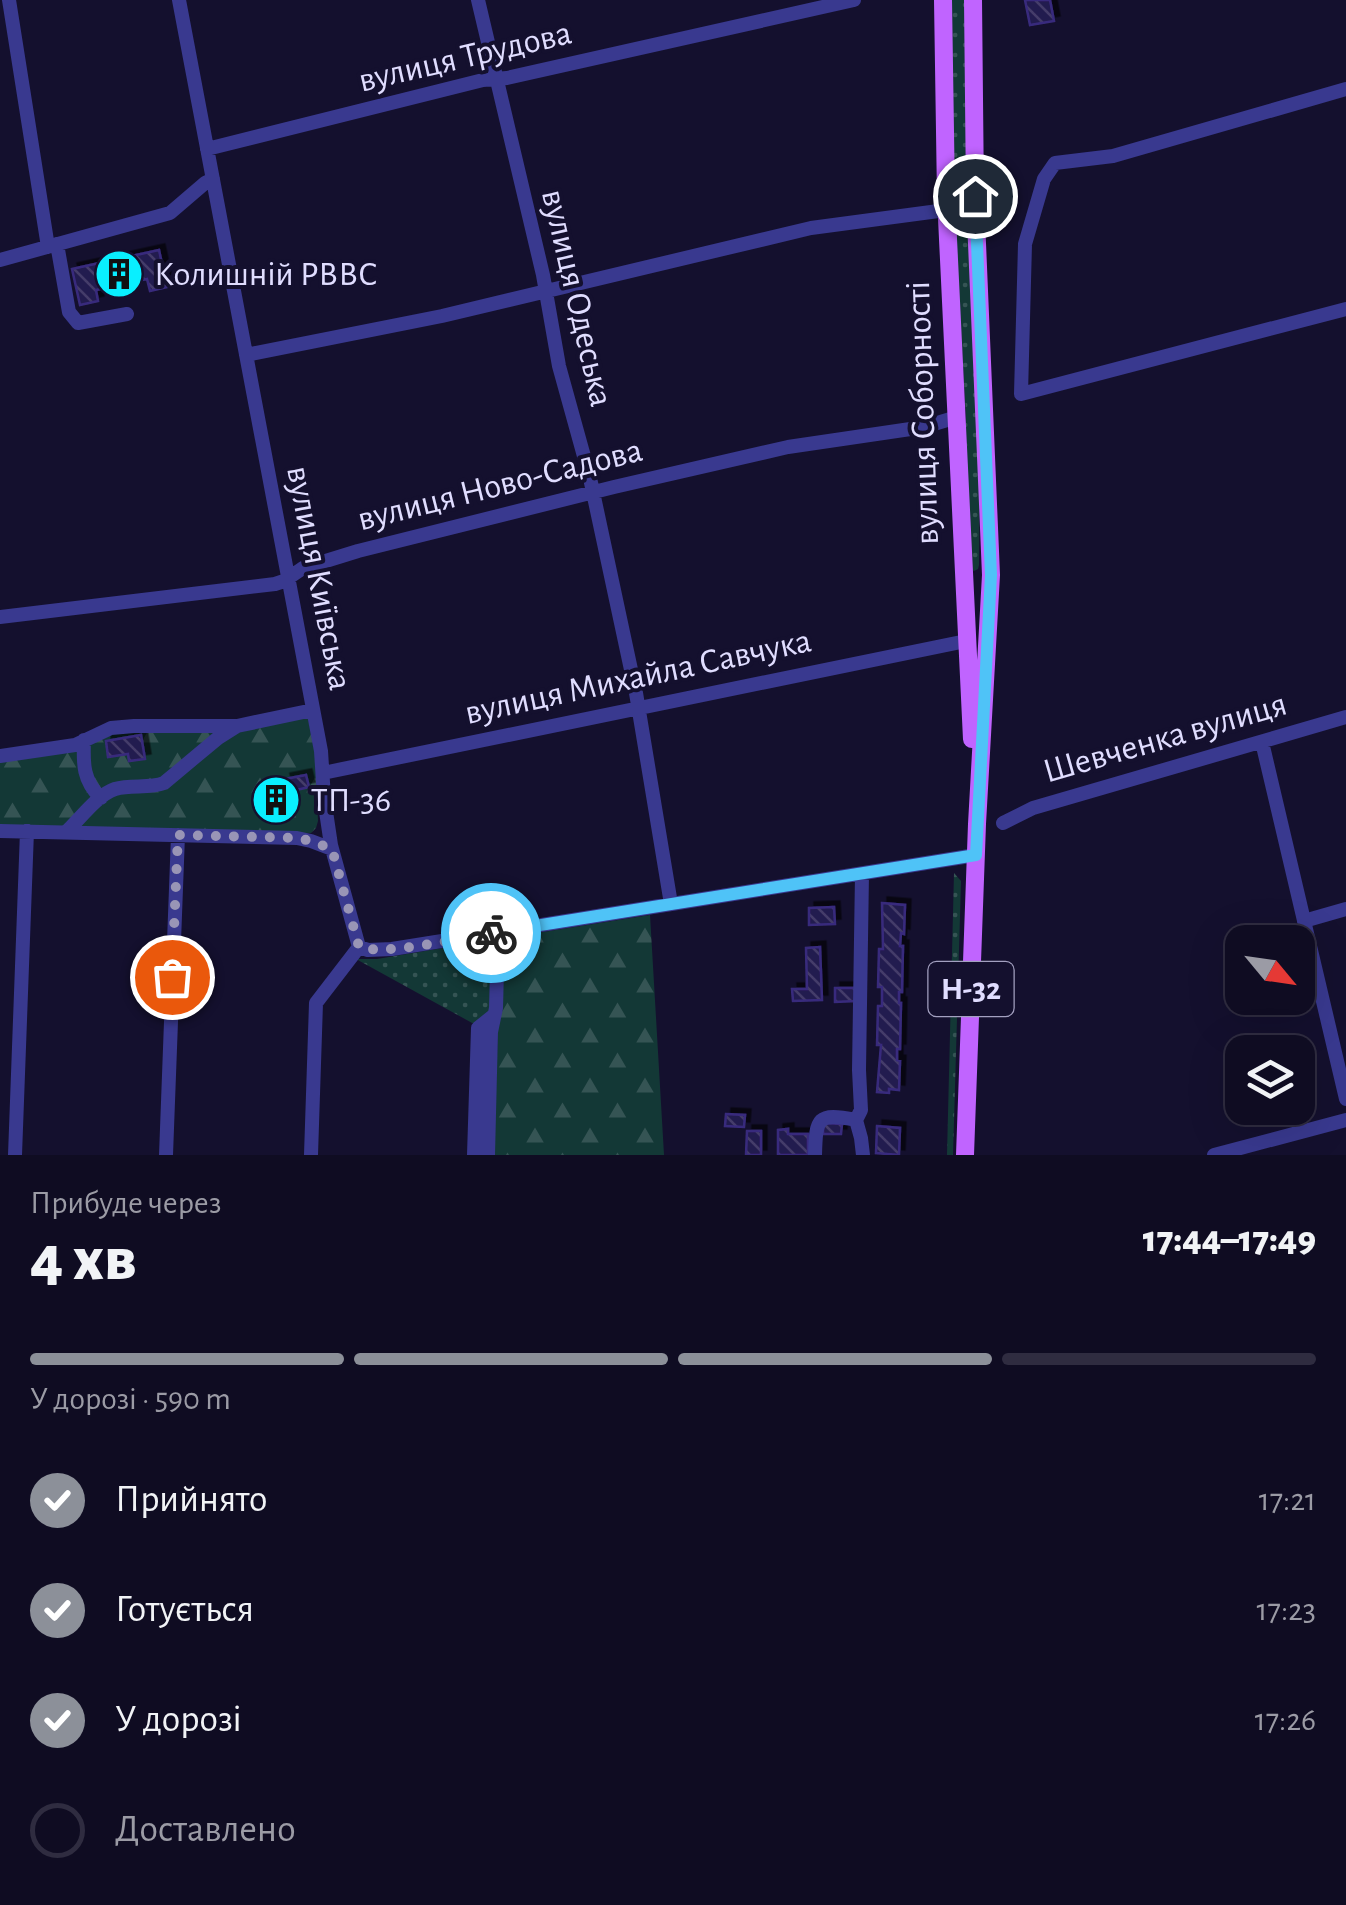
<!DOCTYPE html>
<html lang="uk">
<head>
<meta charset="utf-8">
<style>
	:root { --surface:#0f0c22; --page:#18152a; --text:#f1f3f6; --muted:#9b9ba5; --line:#2f2c40; --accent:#8c9099 }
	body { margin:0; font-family:"Alegreya Sans",sans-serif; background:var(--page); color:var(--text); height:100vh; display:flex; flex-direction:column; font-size:38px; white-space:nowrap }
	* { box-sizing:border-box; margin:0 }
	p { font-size:32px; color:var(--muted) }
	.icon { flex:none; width:55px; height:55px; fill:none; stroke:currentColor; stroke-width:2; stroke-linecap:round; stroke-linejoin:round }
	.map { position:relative; height:1155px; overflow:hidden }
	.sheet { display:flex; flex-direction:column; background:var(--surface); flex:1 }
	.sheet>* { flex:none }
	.needle { width:65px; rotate:119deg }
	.buttons { position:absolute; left:1225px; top:925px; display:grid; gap:20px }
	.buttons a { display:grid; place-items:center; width:90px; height:90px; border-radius:20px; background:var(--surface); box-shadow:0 10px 40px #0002,0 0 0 2px var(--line); font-size:50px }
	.pin { position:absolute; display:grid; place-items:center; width:85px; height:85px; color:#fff; margin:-42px; border:5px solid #fff; border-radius:50%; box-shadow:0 2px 10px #0007 }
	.courier { position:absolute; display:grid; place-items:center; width:100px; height:100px; margin:-50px; border:8px solid #4fc3f7; border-radius:50%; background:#fff; color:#222; box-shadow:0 2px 12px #0007 }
	.overview em { font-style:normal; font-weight:800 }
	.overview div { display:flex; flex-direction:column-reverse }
	.overview { display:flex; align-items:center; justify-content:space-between; height:170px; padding:0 30px }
	h1 { font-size:65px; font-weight:800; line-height:75px }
	.bar { display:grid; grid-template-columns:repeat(4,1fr); gap:15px 10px; align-content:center; height:120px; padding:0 30px }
	.bar i { height:12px; border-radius:8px; background:var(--line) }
	.bar .current { background:var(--accent) }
	.bar p { grid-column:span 4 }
	ol { padding:0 30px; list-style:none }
	li { display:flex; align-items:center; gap:30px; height:110px }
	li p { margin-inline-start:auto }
	li .icon { padding:10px; border-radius:50%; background:var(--accent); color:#fff; stroke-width:4 }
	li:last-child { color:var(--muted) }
	li i { width:55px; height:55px; border:5px solid var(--line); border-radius:50% }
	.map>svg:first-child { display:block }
	.grass { fill:url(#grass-dots) }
	.forest { fill:url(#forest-firs) }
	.building { fill:url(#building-back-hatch); stroke:#392c7d; stroke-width:2.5; filter:url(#shadow) }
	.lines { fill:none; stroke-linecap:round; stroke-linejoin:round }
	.minor { stroke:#39398f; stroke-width:14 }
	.major { stroke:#c064ff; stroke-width:18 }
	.done { stroke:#9995b6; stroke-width:10; stroke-dasharray:0 18 }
	.route { stroke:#4fc3f7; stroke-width:12 }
	.labels { text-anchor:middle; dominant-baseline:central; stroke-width:8; stroke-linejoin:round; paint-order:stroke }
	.shield { fill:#14102e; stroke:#a3a0c0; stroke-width:2.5 }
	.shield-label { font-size:32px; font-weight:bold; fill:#e0ddff }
	.street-label { font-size:35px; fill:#e0ddff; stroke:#14102e }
	.poi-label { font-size:35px; fill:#e0ddff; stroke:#14102e; text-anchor:start }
</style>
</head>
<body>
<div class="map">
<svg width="1346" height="1155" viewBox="0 0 1346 1155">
	<defs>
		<pattern id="grass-dots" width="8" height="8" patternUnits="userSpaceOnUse" patternTransform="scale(2.5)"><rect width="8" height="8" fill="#133836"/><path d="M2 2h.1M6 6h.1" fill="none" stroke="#355454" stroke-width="1.8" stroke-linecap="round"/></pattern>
		<pattern id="forest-firs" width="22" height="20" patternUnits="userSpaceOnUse" patternTransform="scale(2.5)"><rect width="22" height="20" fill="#133836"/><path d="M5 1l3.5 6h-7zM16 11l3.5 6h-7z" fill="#355454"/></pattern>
		<pattern id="building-back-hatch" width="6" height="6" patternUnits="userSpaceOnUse" patternTransform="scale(2.5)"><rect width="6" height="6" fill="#241b50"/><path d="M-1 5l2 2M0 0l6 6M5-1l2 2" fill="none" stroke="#443c6a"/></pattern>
		<filter id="shadow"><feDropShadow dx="5.5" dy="-5.5" stdDeviation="0" flood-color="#0009"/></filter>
	</defs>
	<rect width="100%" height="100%" fill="#14102e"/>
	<!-- grass -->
	<path class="grass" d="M950,0H966L980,415L979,565L978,569L974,571L967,567L966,416L953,198Z
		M954,873L961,881L953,1155H947Z
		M479,942L492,953L490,1010L474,1024L356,959H377Z"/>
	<!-- forest -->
	<path class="forest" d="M308,718L315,753L318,821L316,828L311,833L0,825V759L111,731Z
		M650,915L664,1155H494L498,1024L504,953L512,937Z"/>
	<!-- building -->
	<path class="building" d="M1025,0H1050L1054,21L1030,25Z
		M159,250L167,287L150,291L147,279L96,290L98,301L80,305L72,269Z
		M141,735L145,759L129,761L128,754L108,757L106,741Z
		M306,775L309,787L288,792L285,779Z
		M882,903L905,905L904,934L901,933L900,946H903L902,992H899V1003H901L900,1049H897V1060L900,1061L899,1090L889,1089V1093L877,1092L881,1045H877L878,1006H882V987H878L879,949H883Z
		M834,907L835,924L809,925V908Z
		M820,947L822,1000L793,1001L792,989H807L806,948Z
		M835,988H856V1001L835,1002Z
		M726,1114L745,1115L744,1127L725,1126Z
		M823,1123L842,1124L841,1134H823Z
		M877,1126L900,1128L899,1155L876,1153Z
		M788,1129V1134H808V1155H778V1130Z
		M747,1131H761V1155H746Z"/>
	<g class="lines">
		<!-- minor -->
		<path class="minor" d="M9,0L48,247
			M179,0L321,751L324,798L331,845L359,947L316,1003L311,1155
			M478,0L543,275L559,366L590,478L636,693L671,904
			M1346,89L1113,156L1055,163L1044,179L1025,244L1021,394L1346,309
			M207,149L483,80L507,78L854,0
			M57,244L69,312L78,323L127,314
			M0,260L170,213L205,183L213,179
			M246,355L442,316L811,228L946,210
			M0,617L275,584L284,581L303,568L358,551L614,487L788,447L924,427L957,417
			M84,740C83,764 83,781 101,798
			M1262,742L1346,1099
			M0,756L75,745L111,728L134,726H237L313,710
			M323,773L966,641
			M1003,823L1033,808L1346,717
			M0,831L297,838L311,841L332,849
			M66,832C80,819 97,795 115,789C131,784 149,789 164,783L218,738L237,726
			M862,874L859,1070L861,1110L856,1120L861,1138L863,1155
			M1304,921L1346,909
			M359,947L368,950L392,949L976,855
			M15,1155L27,831
			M166,1155L178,835
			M474,1155L478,1028L493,1016
			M488,1155L491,1032L496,1008L498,932
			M815,1155C816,1118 817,1112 856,1120
			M1214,1155L1346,1120"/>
		<!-- major -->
		<path class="major" d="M943,0L946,197L972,739
			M965,1155L977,824L991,575L975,196L973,0"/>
	</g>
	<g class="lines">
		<!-- done -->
		<path class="done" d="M172,977L178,835L297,838L311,841L332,849L359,947C383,956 461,938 491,933"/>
		<!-- route -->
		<path class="route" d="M491,933L976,855L991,575L975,196"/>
	</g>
	<!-- icons -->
	<defs>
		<g id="building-disc" transform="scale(2.5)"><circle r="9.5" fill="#09efff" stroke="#14102e"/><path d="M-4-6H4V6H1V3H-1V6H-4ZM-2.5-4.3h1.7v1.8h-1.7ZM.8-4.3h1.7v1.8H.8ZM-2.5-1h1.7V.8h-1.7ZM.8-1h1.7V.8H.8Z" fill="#111"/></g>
	</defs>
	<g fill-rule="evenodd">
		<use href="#building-disc" x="119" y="274"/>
		<use href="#building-disc" x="276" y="800"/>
	</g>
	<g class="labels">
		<!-- shield labels -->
		<rect class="shield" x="928.5" y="962" width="85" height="54" rx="8"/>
		<g class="shield-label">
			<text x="971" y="989">Н-32</text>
		</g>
		<!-- street labels -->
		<g class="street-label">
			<text transform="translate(465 57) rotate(-13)">вулиця Трудова</text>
			<text transform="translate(577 298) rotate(77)">вулиця Одеська</text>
			<text transform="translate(923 413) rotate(-92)">вулиця Соборності</text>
			<text transform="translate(500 485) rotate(-14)">вулиця Ново-Садова</text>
			<text transform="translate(319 578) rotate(79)">вулиця Київська</text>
			<text transform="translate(638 677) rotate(-12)">вулиця Михайла Савчука</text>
			<text transform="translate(1165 738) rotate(-16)">Шевченка вулиця</text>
		</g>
		<!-- poi labels -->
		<g class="poi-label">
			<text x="154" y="274">Колишній РВВС</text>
			<text x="311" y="800">ТП-36</text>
		</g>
	</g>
</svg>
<div class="buttons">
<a><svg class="needle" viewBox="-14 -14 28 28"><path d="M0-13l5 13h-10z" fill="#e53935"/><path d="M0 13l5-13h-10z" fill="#9b9ba5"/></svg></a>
<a><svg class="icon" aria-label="layers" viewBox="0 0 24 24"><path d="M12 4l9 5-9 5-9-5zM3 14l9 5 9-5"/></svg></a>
</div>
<div class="pin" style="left:172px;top:977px;background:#ea580c"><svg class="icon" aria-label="bag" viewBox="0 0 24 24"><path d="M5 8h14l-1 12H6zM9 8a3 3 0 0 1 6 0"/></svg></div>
<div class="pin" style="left:975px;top:196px;background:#1f2937"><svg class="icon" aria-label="home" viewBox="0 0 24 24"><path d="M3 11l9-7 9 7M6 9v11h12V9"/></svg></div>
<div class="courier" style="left:491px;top:933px"><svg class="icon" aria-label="bike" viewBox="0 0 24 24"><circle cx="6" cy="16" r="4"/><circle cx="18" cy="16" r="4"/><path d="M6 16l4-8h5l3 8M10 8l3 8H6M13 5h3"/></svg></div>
</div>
<section class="sheet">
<div class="overview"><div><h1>4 хв</h1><p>Прибуде через</p></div><em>17:44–17:49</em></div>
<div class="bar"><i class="current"></i><i class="current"></i><i class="current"></i><i></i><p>У дорозі · 590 m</p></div>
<ol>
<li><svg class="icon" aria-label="check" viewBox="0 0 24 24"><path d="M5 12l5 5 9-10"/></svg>Прийнято<p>17:21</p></li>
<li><svg class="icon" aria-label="check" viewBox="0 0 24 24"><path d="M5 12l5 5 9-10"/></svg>Готується<p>17:23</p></li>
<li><svg class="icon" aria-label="check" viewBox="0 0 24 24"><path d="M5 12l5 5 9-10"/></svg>У дорозі<p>17:26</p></li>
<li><i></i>Доставлено</li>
</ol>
</section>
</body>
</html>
